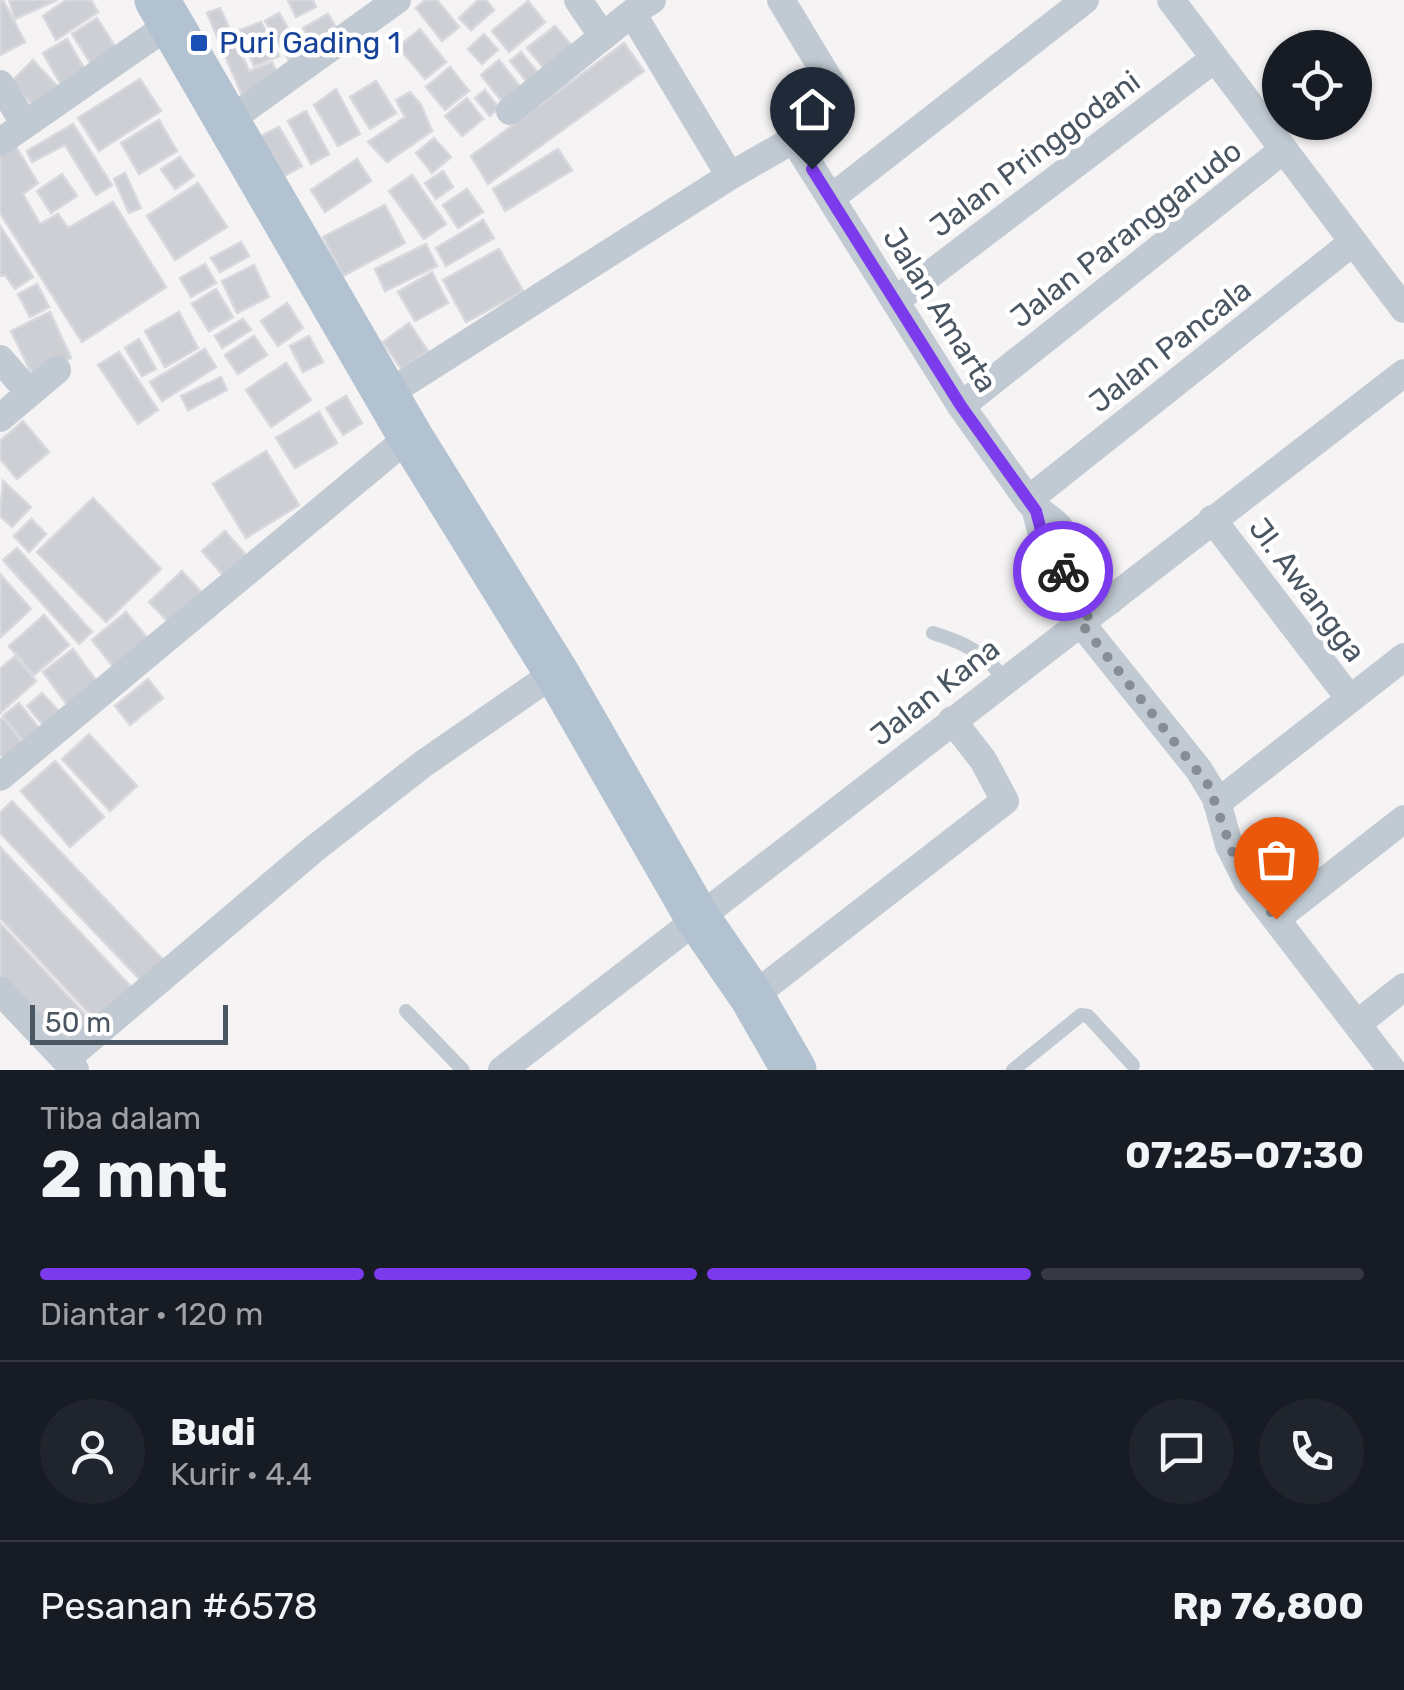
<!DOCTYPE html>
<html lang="id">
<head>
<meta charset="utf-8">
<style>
	:root { --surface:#171b24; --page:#20242c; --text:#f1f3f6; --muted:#9ea1a6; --line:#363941; --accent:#7c3aed }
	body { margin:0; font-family:Rubik,sans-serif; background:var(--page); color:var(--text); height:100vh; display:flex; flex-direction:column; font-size:38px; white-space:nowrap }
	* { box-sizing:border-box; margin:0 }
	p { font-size:32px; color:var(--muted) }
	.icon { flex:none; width:55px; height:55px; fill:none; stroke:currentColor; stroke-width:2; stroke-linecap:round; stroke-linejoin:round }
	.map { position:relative; height:1070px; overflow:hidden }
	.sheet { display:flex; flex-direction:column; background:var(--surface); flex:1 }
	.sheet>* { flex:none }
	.fabs { position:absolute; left:1262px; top:30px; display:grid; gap:20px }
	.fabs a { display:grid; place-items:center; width:110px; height:110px; border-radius:50%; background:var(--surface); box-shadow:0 2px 8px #0004; font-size:50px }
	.scale { position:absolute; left:30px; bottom:25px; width:198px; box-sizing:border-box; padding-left:10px; border:5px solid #4a5661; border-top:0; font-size:28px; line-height:35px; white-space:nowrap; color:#4a5661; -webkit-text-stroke:8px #fff; paint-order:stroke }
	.pin { position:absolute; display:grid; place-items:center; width:85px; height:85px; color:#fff; margin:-102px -42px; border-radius:50% 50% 50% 0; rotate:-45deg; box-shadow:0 0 10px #0007 }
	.pin .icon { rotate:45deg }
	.courier { position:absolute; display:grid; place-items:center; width:100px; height:100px; margin:-50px; border:8px solid #7c3aed; border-radius:50%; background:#fff; color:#222; box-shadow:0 2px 12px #0007 }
	.summary em { font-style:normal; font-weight:700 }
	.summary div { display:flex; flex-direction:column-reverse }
	.summary { display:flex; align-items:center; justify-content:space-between; height:170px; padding:0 40px }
	h1 { font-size:65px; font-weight:700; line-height:75px }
	.bar { display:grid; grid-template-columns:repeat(4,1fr); gap:15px 10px; align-content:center; height:120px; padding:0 40px }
	.bar i { height:12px; border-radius:8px; background:var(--line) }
	.bar .selected { background:var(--accent) }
	.bar p { grid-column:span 4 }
	.line { display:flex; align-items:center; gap:25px; padding:0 40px; border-top:2px solid var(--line) }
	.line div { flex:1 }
	.round { display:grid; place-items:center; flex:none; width:105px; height:105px; border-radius:52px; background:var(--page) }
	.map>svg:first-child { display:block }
	.building { fill:#cdcfd5; stroke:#d7d9de; stroke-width:2.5 }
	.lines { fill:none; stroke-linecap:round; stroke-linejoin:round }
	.lane { stroke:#c1cad2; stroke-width:14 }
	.street { stroke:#c1cad2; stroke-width:28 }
	.primary { stroke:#b3c2d1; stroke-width:45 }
	.done { stroke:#868d94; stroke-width:10; stroke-dasharray:0 18 }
	.route { stroke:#7c3aed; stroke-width:12 }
	.transit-dot { fill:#1a4fb4; stroke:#fff; stroke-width:4 }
	.labels { text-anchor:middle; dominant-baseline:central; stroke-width:9; stroke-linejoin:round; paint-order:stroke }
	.transit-label { font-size:30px; fill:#164399; stroke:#fff; text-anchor:start }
	.street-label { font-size:30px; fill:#4a5661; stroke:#fff }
</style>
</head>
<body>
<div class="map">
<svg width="1404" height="1070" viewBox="0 0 1404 1070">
	<rect width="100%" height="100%" fill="#f5f3f3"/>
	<!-- building -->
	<path class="building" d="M0,0H3L25,42L0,55Z
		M9,0H57L15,19Z
		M66,0H91L98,12L56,40L43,16Z
		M288,0H313L316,7L296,17Z
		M425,0H437L459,27L442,41L416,8Z
		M478,0H486L494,10L471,30L459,18Z
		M528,1L545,22L509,52L492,31Z
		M220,8L249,71L272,62L279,78L242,95L207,13Z
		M279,13L303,54L290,62L265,21Z
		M328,14L341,36L317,51L303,28Z
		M97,18L118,51L93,67L72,34Z
		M261,22L279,56L254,66L240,30Z
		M555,26L574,48L546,71L527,48Z
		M420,29L446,62L425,79L398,47Z
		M484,34L498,50L482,64L468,49Z
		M67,39L88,75L64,90L43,53Z
		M624,43L644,71L488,184L471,156Z
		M521,52L538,73L527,82L510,61Z
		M33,60L57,86L35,107L11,82Z
		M499,60L522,89L504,104L481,75Z
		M450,67L469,91L445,110L426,87Z
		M140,79L161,111L99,151L78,118Z
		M376,81L396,113L370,129L350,97Z
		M336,89L360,134L338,146L314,105Z
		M485,90L499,108L490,116L475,98Z
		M410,92L421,105L432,131L387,162L368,142L405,117L396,100Z
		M467,98L483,119L462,136L445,116Z
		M306,111L329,154L311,164L288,121Z
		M159,120L177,151L139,174L121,143Z
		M73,124L112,185L96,195L65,145L32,162L27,151Z
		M279,127L302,166L284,176L261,136Z
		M434,138L451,157L432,173L416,153Z
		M14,144L38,183L23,194L40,224L58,214L68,228L113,202L166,287L82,342L0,213V153Z
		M558,149L572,170L505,211L493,189Z
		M180,157L194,176L175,189L161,169Z
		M357,159L371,181L325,212L311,190Z
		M443,171L453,187L436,199L425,183Z
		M125,173L141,208L129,213L114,179Z
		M62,174L77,196L51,213L37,191Z
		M412,175L446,224L424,239L389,191Z
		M198,183L227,227L175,260L147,216Z
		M467,189L483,212L458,228L443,205Z
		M385,205L405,243L343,276L323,237Z
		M483,220L494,238L446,266L436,248Z
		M0,226L33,277L15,289L5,275L0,276Z
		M241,242L249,256L220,272L211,258Z
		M426,244L437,266L385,291L375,269Z
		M499,249L523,291L466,322L443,280Z
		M205,264L216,283L191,297L180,278Z
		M254,265L269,297L237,313L222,281Z
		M432,272L448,303L415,321L398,292Z
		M37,284L49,307L30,317L18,294Z
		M216,289L233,317L209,331L192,304Z
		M287,303L303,328L278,346L261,321Z
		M50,312L71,358L33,376L11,331Z
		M179,312L198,348L165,367L145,331Z
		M243,319L251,330L222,348L215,336Z
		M409,323L428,351L402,370L383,342Z
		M254,336L267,355L238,374L225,355Z
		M309,336L323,362L303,372L290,346Z
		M139,339L156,369L142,376L125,348Z
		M205,349L216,367L162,401L150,382Z
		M119,352L158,410L138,424L98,365Z
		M286,363L311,400L271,427L246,390Z
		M221,377L227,390L188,410L181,396Z
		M346,396L362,423L343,435L326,408Z
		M319,412L337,443L295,468L276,438Z
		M23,421L49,452L17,479L0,459V441Z
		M266,451L299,505L246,538L213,484Z
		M3,481L31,507L12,527L0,516Z
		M93,498L161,569L106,622L37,552Z
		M31,519L46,534L29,552L14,536Z
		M225,531L253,563L230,583L202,551Z
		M17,548L92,632L79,644L3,560Z
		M182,571L206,597L174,628L149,602Z
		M0,574L31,609L1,637L0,635Z
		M126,612L153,645L118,673L92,640Z
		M44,615L69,645L34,675L9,646Z
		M73,649L101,687L71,710L43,672Z
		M15,656L36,681L0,713V669Z
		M148,679L163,698L130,725L115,706Z
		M42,693L65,718L49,732L27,706Z
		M19,703L44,734L28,747L3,716Z
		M3,718L28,749L9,765L0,754V720Z
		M89,734L137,786L110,811L62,759Z
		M55,761L104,817L70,847L21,791Z
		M12,801L169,966L147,987L0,833V813Z
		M0,847L136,992L100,1025L0,918Z
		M0,923L95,1025L69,1050L0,977Z"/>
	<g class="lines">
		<!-- lane -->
		<path class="lane" d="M933,633C962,642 987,653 1004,680
			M406,1011L463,1070
			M1013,1070L1081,1015L1088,1016L1133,1065"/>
		<!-- street -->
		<path class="street" d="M578,0L602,35
			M652,0L632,13L730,176
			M1171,0L1404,309
			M0,84L25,124
			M510,111L632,13
			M227,122L397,0
			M794,140L961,406L1028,500C1037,512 1049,516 1059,527L1110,601
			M0,142L170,24
			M831,198L1085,0
			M895,301L1214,59
			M0,359L29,392
			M386,395L730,176L838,114L839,96L781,0
			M961,406L1283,150
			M0,418L57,370
			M1028,500L1353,242
			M1036,511L1042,535L1090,614
			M1212,519L1350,699
			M1080,622L1199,770L1216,798L1229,845L1248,883L1392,1070
			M0,777L410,436
			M1217,803L1404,657
			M1276,919L1404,819
			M0,991L75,1070
			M752,997L1005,801L983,760L952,720
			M1357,1024L1404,987
			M66,1059L314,849L423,764L556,672
			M502,1070L1404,373"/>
		<!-- primary -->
		<path class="primary" d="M157,0L410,436L556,672L697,917L752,997L794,1070"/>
	</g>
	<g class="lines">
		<!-- done -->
		<path class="done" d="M1063,571L1090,614L1080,622L1209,786L1236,862L1276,919"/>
		<!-- route -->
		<path class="route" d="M812,169L961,406L1036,511L1042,534L1063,571"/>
	</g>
	<!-- markers -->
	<rect class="transit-dot" x="189" y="33" width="20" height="20" rx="5"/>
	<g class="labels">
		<!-- transit labels -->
		<g class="transit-label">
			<text x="219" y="43">Puri Gading 1</text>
		</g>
		<!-- street labels -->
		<g class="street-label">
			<text transform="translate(1035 154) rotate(-37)">Jalan Pringgodani</text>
			<text transform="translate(1126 234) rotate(-38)">Jalan Paranggarudo</text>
			<text transform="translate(940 310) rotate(58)">Jalan Amarta</text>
			<text transform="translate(1170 346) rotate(-38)">Jalan Pancala</text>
			<text transform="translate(1307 590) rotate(53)">Jl. Awangga</text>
			<text transform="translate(935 692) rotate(-38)">Jalan Kana</text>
		</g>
	</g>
</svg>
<div class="fabs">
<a><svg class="icon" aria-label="locate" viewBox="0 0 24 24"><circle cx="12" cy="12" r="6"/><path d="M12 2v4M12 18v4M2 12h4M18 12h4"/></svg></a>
</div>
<div class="scale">50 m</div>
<div class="pin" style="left:1276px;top:919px;background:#ea580c"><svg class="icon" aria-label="bag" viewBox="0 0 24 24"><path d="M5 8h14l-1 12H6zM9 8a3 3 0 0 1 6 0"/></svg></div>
<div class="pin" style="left:812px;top:169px;background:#1f2937"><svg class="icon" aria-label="home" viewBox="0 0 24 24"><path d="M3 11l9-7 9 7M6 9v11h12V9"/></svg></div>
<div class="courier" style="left:1063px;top:571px"><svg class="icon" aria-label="bike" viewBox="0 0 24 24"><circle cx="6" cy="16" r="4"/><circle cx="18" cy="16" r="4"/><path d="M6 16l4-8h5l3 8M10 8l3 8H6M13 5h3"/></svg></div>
</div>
<section class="sheet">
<div class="summary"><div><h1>2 mnt</h1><p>Tiba dalam</p></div><em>07:25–07:30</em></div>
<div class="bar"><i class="selected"></i><i class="selected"></i><i class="selected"></i><i></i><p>Diantar · 120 m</p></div>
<div class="line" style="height:180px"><a class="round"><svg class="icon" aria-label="person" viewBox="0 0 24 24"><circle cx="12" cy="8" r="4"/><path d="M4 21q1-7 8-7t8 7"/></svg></a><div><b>Budi</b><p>Kurir · 4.4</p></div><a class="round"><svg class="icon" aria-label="chat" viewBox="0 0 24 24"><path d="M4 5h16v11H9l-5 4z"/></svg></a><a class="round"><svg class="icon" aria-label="phone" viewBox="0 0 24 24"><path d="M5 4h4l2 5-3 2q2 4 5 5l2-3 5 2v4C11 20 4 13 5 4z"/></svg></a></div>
<div class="line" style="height:130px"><div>Pesanan #6578</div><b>Rp 76,800</b></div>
</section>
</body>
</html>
